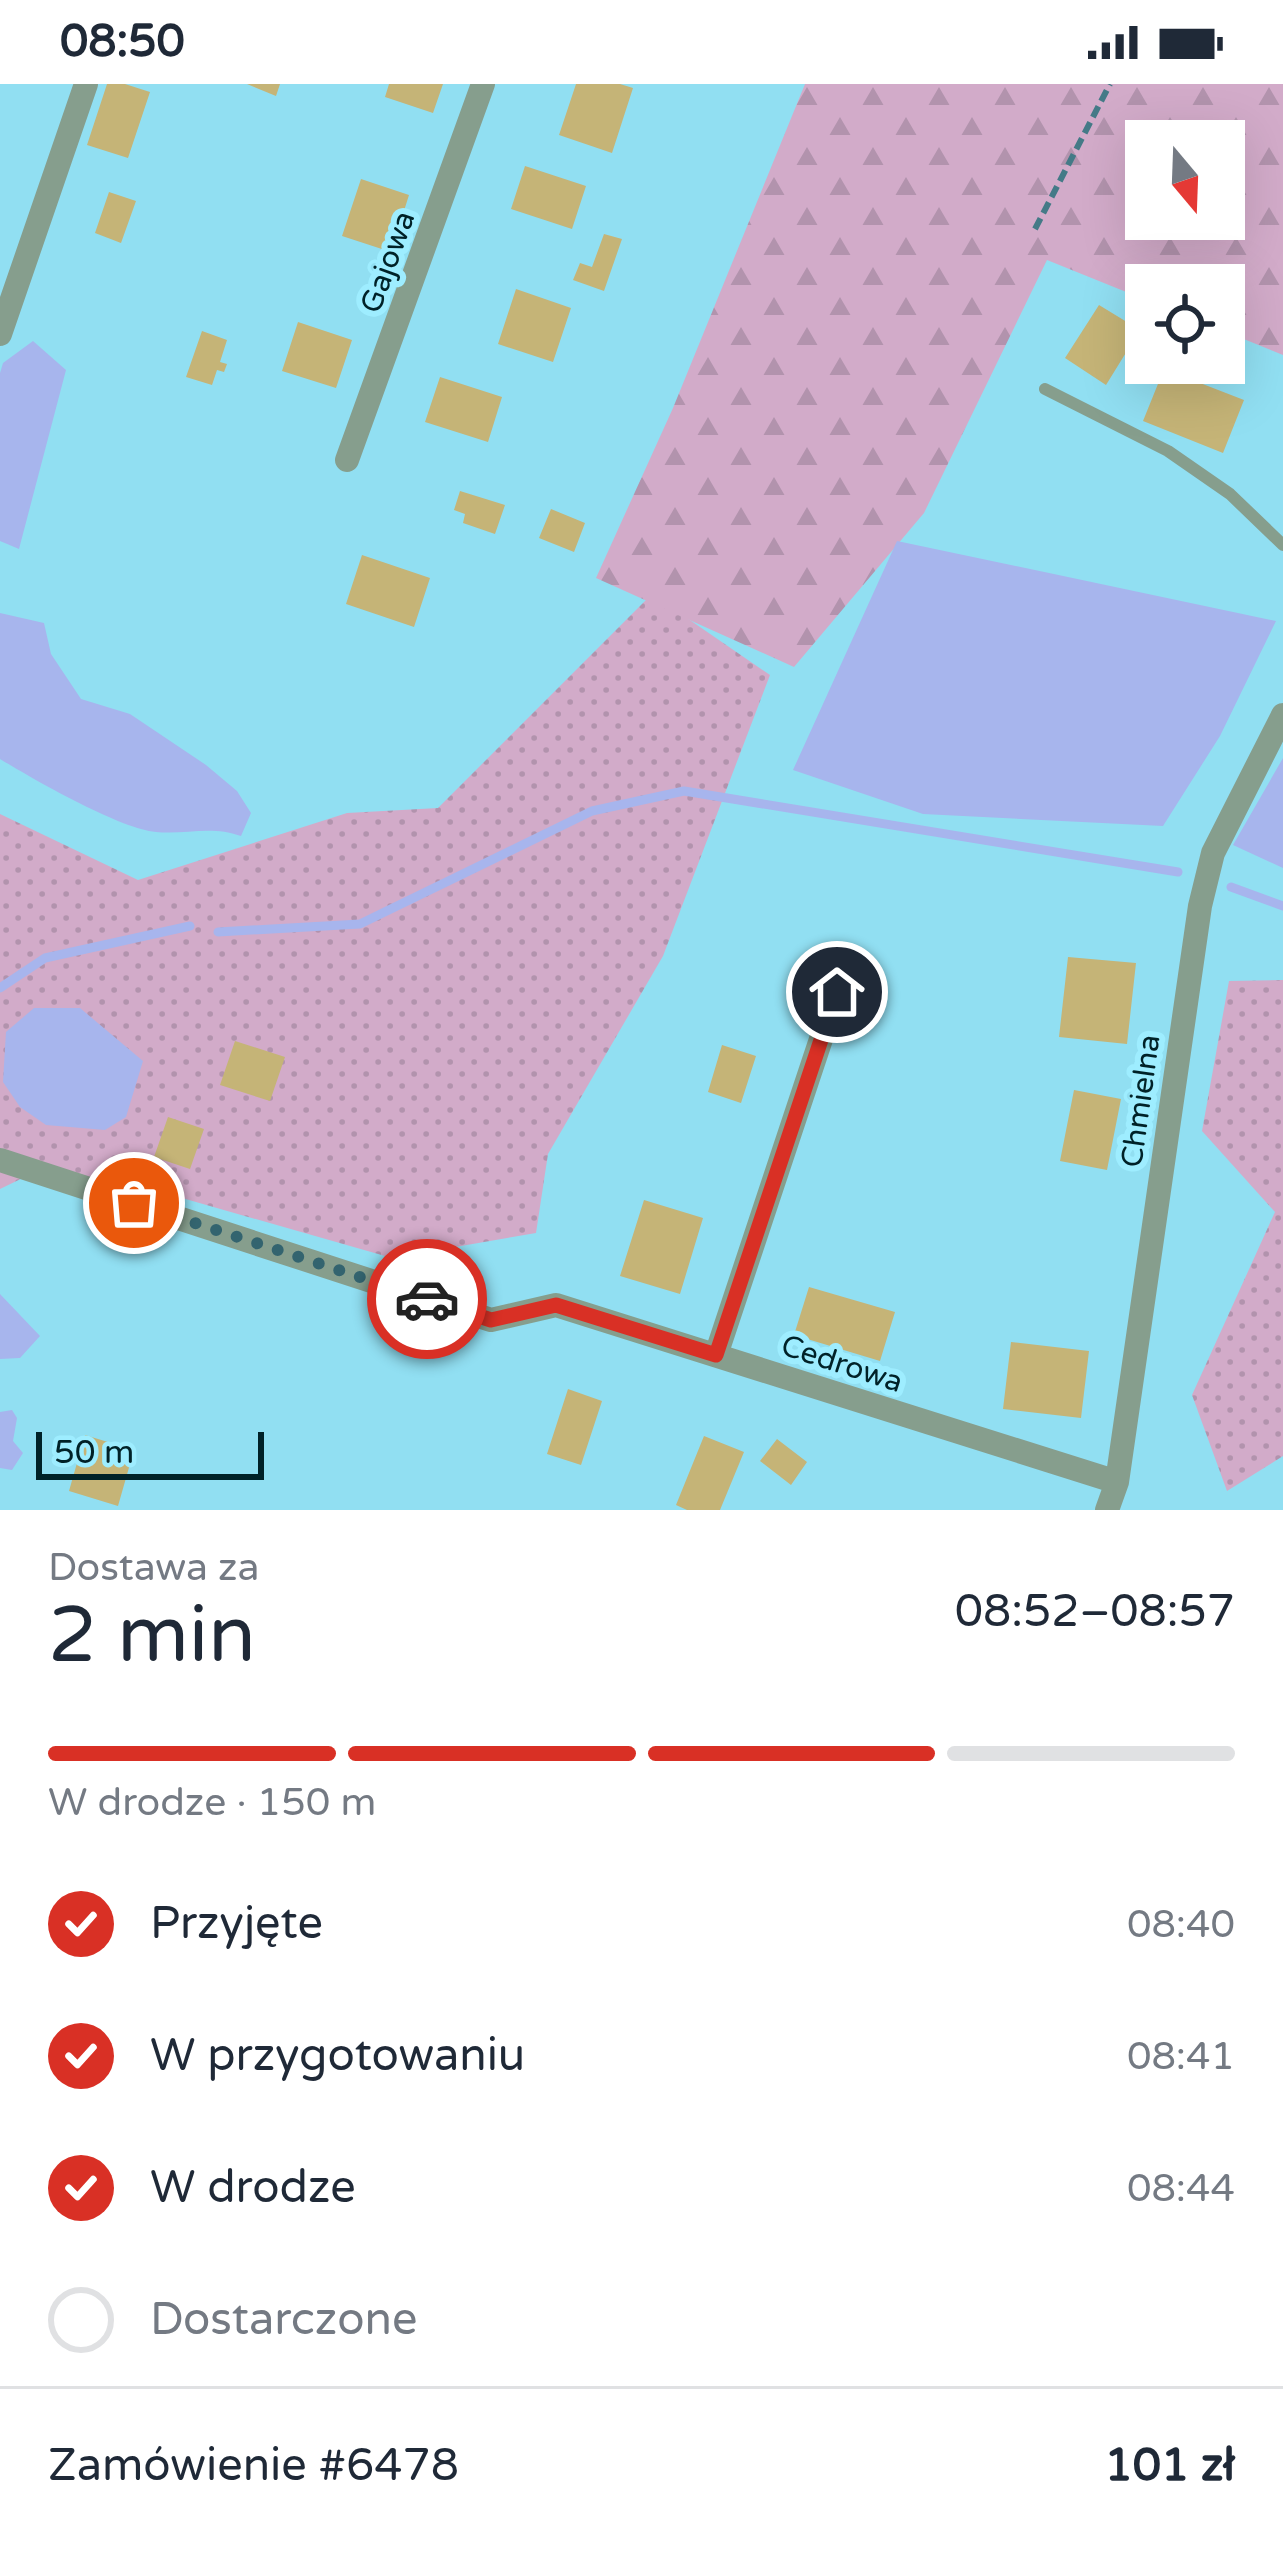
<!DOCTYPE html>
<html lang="pl">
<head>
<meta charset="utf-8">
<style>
	:root { --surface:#fff; --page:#f6f6f7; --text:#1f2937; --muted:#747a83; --line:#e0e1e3; --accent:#d93025 }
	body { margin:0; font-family:"Varela Round",sans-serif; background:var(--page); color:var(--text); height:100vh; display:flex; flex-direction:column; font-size:45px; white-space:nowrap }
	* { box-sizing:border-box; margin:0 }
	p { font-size:39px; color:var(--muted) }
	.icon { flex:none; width:66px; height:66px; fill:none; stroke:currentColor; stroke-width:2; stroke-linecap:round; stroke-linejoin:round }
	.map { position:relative; height:1426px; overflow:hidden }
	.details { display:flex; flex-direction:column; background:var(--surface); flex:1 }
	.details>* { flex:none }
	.needle { width:78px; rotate:161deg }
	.tools { position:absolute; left:1125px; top:36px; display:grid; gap:24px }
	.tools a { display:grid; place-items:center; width:120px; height:120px; border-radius:0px; background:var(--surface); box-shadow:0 12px 48px #0002; font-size:60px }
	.scale { position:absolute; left:36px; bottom:30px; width:228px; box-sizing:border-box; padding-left:12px; border:6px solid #002228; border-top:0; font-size:33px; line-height:42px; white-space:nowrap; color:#002228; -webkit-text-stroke:9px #9eedff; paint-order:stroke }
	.pin { position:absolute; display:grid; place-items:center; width:102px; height:102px; color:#fff; margin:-51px; border:6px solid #fff; border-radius:50%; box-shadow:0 3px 12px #0007 }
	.courier { position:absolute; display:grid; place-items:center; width:120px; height:120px; margin:-60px; border:9px solid #d93025; border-radius:50%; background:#fff; color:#222; box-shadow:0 3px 15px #0007 }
	.head em { font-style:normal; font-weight:600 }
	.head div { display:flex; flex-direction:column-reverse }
	.head { display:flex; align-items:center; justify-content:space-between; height:204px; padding:0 48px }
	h1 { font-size:78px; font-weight:600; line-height:90px }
	.bar { display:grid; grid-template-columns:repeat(4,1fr); gap:18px 12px; align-content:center; height:144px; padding:0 48px }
	.bar i { height:15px; border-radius:9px; background:var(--line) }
	.bar .active { background:var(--accent) }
	.bar p { grid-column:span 4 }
	.line { display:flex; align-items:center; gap:30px; padding:0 48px; border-top:3px solid var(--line) }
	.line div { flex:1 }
	ol { padding:0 48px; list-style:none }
	li { display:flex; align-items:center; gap:36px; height:132px }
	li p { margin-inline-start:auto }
	li .icon { padding:12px; border-radius:50%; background:var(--accent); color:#fff; stroke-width:4 }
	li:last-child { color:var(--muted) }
	li i { width:66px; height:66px; border:6px solid var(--line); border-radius:50% }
	.status { display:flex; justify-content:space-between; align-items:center; height:84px; padding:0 60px; background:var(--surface); direction:ltr }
	.status svg { height:33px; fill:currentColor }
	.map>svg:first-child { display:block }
	.grass { fill:url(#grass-dots) }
	.forest { fill:url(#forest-firs); fill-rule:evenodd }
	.water { fill:#a7b5ed }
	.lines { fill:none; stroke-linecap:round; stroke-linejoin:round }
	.stream { stroke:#a7b5ed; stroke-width:9 }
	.building { fill:#c5b477 }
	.path { stroke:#447a87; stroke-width:6; stroke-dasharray:12 6; stroke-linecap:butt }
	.lane { stroke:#869e8d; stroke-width:12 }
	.street { stroke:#869e8d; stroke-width:24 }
	.done { stroke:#33646f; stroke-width:12; stroke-dasharray:0 21.6 }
	.route { stroke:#d93025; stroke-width:15 }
	.labels { text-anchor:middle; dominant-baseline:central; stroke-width:12; stroke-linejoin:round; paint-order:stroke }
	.street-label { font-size:30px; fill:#002228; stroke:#9eedff }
</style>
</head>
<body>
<div class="status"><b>08:50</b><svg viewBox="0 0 49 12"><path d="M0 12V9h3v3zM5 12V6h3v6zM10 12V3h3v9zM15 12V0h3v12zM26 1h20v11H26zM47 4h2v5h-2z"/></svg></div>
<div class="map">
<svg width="1283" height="1426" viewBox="0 0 1283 1426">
	<defs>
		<pattern id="grass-dots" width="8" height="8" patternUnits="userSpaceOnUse" patternTransform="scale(3)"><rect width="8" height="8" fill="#d2abc9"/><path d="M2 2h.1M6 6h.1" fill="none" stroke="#b293ad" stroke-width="1.8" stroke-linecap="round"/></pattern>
		<pattern id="forest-firs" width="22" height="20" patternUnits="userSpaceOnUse" patternTransform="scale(3)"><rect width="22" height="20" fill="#d2abc9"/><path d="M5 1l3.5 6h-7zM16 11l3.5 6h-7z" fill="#b293ad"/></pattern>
	</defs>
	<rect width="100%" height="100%" fill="#91dff2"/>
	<!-- grass -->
	<path class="grass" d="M652,510L770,591L663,872L548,1070L536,1149L392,1174L175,1112L31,1090L0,1105V730L138,796L347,729L438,724Z
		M1283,896V1372L1227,1407L1192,1311L1275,1128L1202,1047L1229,897Z"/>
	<!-- forest -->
	<path class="forest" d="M805,0H1283V271L1224,247V201H1146V216L1047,176L924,429L794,583L596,494L673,324ZM1146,57H1224V135H1146Z"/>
	<!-- water -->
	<path class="water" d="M33,257L66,286L19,465L0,457V289L3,279Z
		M897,457L1276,537L1220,652L1163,742L923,730L793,686Z
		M0,529L44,539L51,570L81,615L130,630L206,681L237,707L251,729L241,752C210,741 186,751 156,748C120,745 33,695 0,675Z
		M1283,674V784L1233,761Z
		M34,924H80L143,977L126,1033L105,1046L46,1041L20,1023L3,998L6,948Z
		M0,1210L40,1252L20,1274L0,1275Z
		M12,1326L17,1334L13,1357L23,1369L12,1386L0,1384V1328Z"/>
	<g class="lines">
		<!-- stream -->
		<path class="stream" d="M1231,803L1283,822
			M218,848L360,840L592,727L684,707L1178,788
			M0,904L45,874L190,842"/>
	</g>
	<!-- building -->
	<path class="building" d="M107,0H125L150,8L128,74L87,61Z
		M247,0H280L276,12Z
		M389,0H443L433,29L385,13Z
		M576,0H620L633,4L612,69L559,51Z
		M525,82L586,102L572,145L511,125Z
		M361,95L409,111L391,168L342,152Z
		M109,108L136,117L121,159L95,149Z
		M604,150L622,155L604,207L573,196L580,179L592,183Z
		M516,205L571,224L553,278L498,260Z
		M1099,221L1140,246L1106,301L1065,274Z
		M298,238L352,256L336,304L282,287Z
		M202,247L227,256L220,278L227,280L224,288L217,286L212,301L186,293Z
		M1164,285L1244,316L1223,369L1143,337Z
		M440,293L502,313L488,358L425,338Z
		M460,407L505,421L495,450L463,439L465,430L454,426Z
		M551,425L585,439L574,468L539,454Z
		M362,471L430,494L414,543L346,520Z
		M1068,873L1136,879L1127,960L1059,953Z
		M235,957L285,973L270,1017L220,1001Z
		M722,961L756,972L741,1019L708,1008Z
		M1074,1006L1121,1015L1107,1086L1060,1077Z
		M168,1033L204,1045L190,1085L154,1073Z
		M644,1116L703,1134L680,1210L620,1192Z
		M809,1203L895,1228L880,1277L794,1251Z
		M1011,1258L1089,1267L1081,1334L1003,1325Z
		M568,1305L602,1317L581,1381L547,1370Z
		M85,1351L134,1366L118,1422L69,1407Z
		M704,1352L744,1368L720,1426H687L676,1421Z
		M777,1355L807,1378L791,1401L760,1377Z"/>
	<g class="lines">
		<!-- path -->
		<path class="path" d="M1035,145L1110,0"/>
		<!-- lane -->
		<path class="lane" d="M1045,305L1168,367L1230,410L1283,461"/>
		<!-- street -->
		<path class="street" d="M0,250L86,0
			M347,376L483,0
			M0,1076L491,1236L556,1221L1117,1398
			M716,1271L837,907
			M1107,1426L1117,1398L1200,822L1213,769L1283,631"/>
	</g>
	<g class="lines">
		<!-- done -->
		<path class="done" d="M134,1119L427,1215"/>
		<!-- route -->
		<path class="route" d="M427,1215L491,1236L556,1221L716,1271L837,908"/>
	</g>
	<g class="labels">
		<!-- street labels -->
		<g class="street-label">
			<text transform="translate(388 178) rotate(-70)">Gajowa</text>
			<text transform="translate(1141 1017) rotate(-82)">Chmielna</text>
			<text transform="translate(842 1280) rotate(18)">Cedrowa</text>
		</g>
	</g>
</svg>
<div class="tools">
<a><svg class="needle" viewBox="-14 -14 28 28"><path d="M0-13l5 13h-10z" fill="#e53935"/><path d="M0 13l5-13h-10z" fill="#747a83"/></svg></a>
<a><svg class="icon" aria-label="locate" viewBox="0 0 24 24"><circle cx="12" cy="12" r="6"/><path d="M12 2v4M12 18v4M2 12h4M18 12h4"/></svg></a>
</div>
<div class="scale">50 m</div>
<div class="pin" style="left:134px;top:1119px;background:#ea580c"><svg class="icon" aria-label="bag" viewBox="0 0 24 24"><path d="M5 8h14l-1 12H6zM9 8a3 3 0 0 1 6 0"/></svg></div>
<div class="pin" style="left:837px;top:908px;background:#1f2937"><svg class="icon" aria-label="home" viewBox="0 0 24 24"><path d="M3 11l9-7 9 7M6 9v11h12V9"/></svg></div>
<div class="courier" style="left:427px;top:1215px"><svg class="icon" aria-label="car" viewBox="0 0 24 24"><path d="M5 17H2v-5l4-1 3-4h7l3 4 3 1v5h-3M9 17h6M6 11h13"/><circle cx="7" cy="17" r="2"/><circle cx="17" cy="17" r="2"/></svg></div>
</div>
<section class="details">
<div class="head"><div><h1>2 min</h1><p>Dostawa za</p></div><em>08:52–08:57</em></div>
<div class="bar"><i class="active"></i><i class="active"></i><i class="active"></i><i></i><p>W drodze · 150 m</p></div>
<ol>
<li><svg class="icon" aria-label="check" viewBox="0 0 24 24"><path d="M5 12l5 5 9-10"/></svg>Przyjęte<p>08:40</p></li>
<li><svg class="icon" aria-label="check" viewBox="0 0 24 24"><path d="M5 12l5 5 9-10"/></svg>W przygotowaniu<p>08:41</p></li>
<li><svg class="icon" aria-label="check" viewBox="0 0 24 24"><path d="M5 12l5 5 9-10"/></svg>W drodze<p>08:44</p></li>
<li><i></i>Dostarczone</li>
</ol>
<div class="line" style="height:156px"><div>Zamówienie #6478</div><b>101 zł</b></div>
</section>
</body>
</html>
